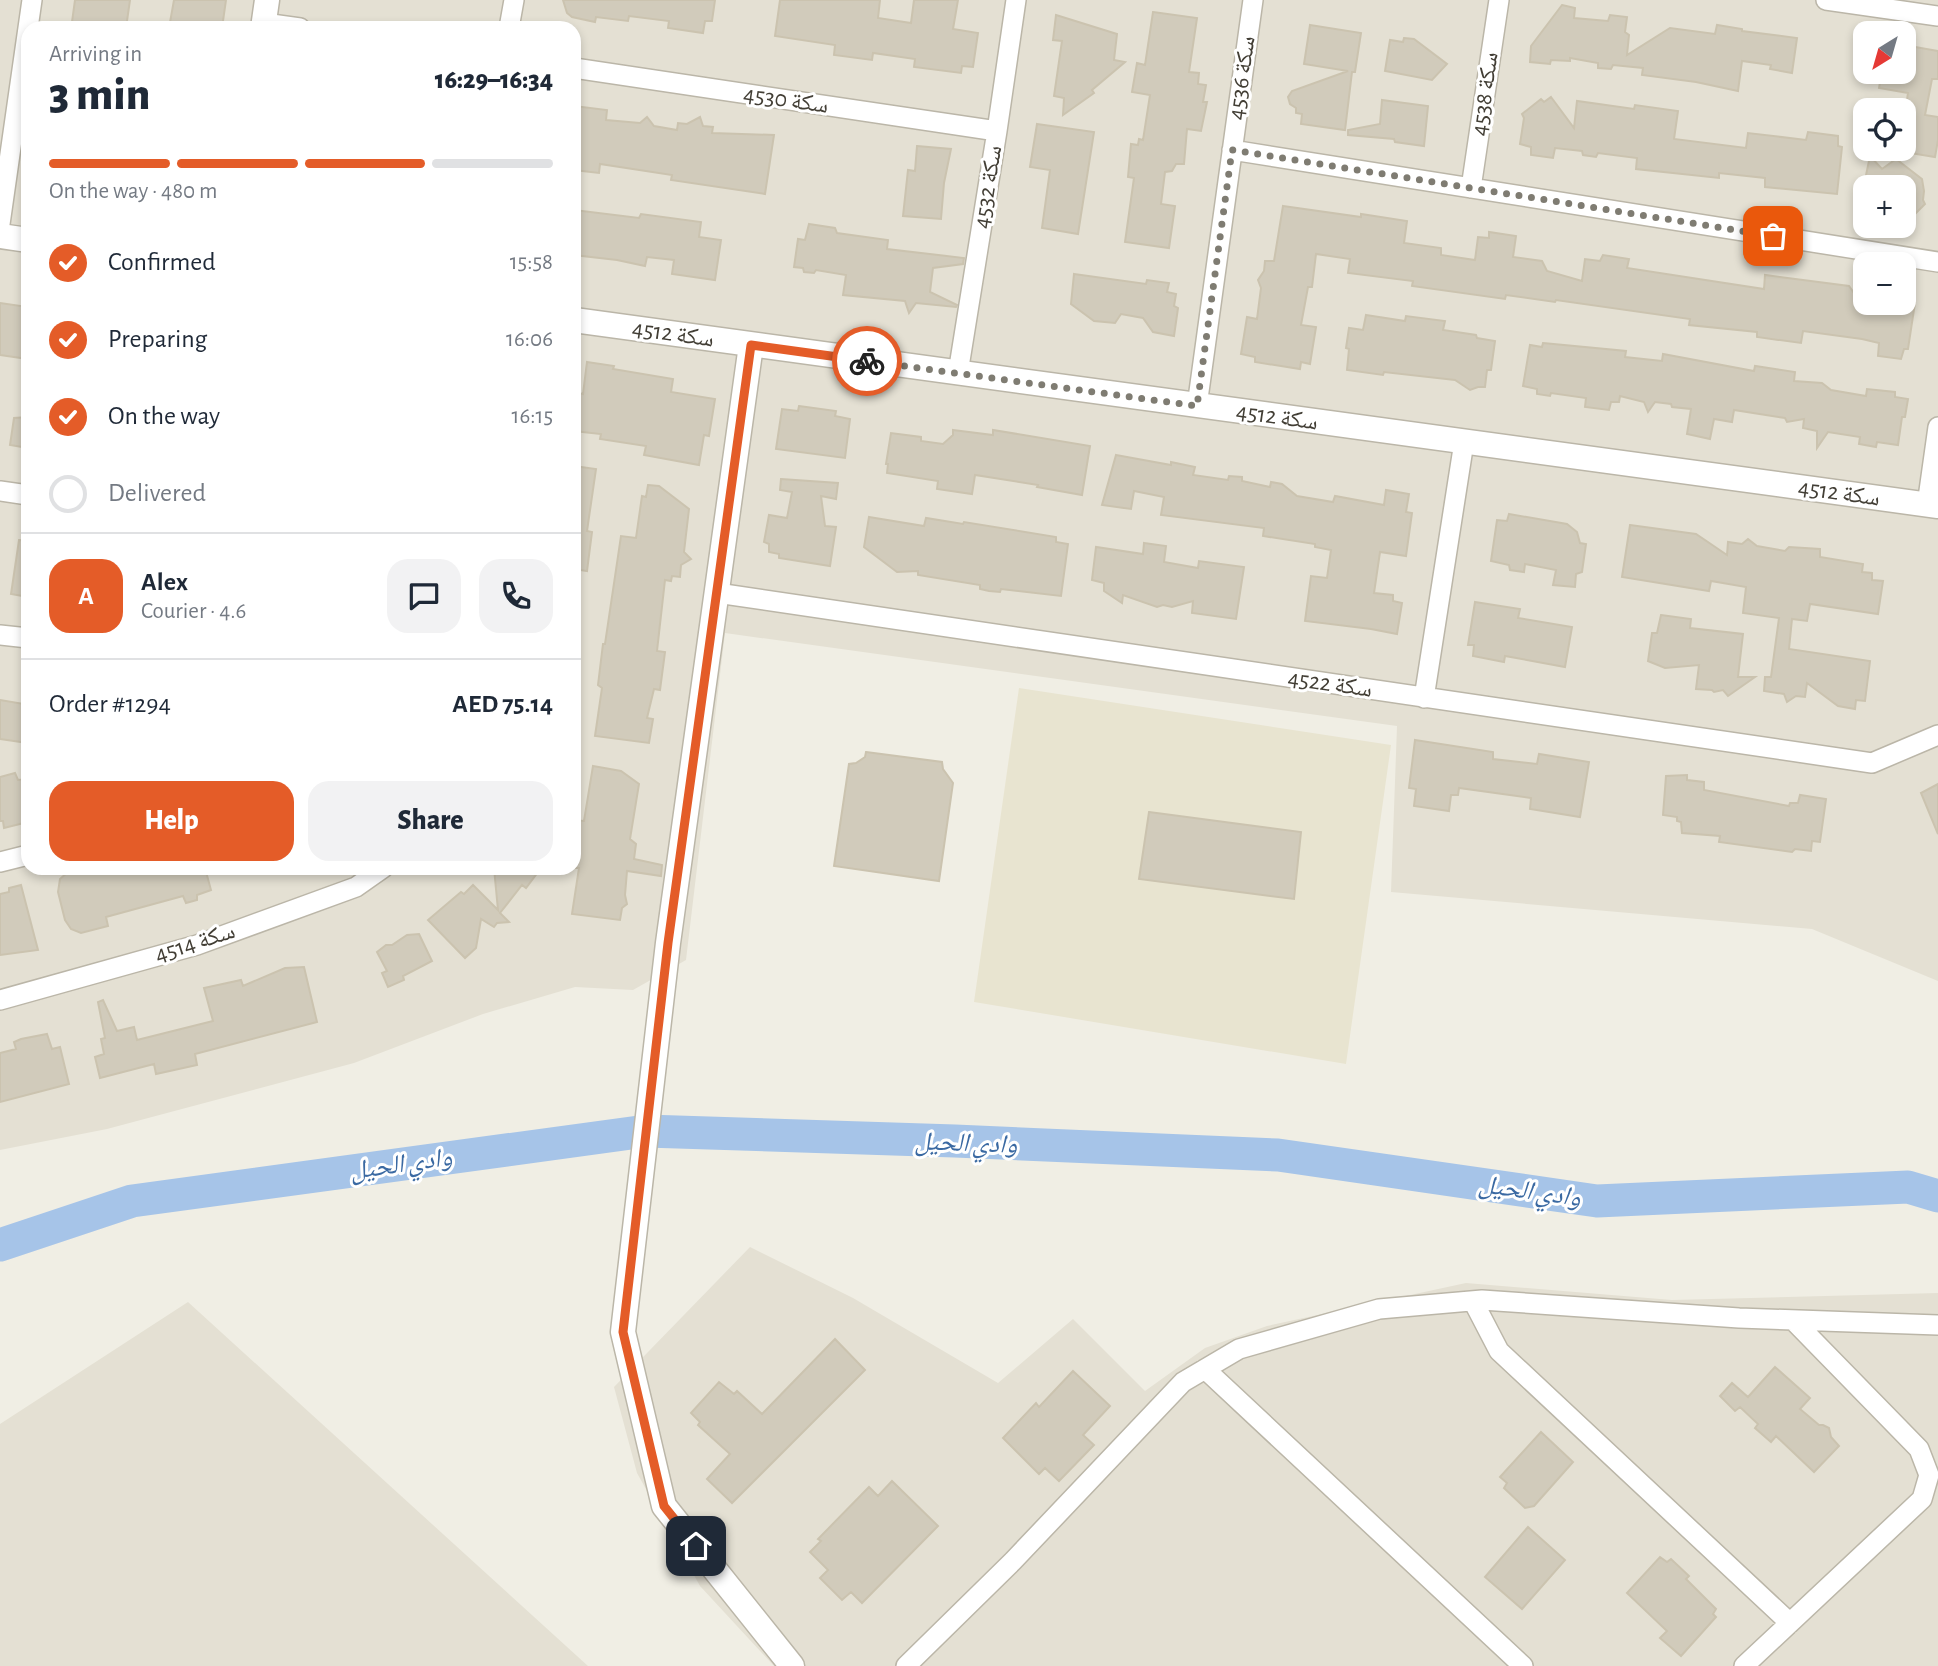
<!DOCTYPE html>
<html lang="en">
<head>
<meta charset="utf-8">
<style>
	:root { --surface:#fff; --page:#f2f2f3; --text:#1f2937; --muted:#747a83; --line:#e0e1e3; --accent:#e45c28 }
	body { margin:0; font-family:"Alegreya Sans","Noto Naskh Arabic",sans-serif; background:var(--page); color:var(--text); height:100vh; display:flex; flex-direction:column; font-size:26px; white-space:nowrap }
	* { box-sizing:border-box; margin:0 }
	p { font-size:23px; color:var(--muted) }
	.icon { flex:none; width:38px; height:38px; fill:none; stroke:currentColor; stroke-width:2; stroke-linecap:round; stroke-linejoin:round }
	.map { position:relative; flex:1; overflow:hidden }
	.sheet { position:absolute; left:21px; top:21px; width:560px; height:854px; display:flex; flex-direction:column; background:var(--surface); border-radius:21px; box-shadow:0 4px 10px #0003 }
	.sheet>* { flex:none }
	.needle { width:46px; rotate:217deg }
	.tools { position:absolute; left:1853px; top:21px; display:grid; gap:14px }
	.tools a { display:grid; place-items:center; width:63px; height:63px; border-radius:14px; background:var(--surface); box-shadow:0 4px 10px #0003; font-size:35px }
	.pin { position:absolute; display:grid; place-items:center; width:60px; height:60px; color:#fff; margin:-30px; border-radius:14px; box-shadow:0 4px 10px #0006 }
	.courier { position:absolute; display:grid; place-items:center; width:70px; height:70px; margin:-35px; border:5px solid #e45c28; border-radius:50%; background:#fff; color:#222; box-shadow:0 2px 9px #0007 }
	.summary em { font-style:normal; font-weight:800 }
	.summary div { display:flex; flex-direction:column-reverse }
	.summary { display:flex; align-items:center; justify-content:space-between; height:119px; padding:0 28px }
	h1 { font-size:46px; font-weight:800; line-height:52px }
	.bar { display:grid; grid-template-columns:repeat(4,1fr); gap:10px 7px; align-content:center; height:84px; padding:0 28px }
	.bar i { height:9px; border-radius:5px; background:var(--line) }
	.bar .on { background:var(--accent) }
	.bar p { grid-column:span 4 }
	.line { display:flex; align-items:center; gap:18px; padding:0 28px; border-top:2px solid var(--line) }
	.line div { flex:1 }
	.round { display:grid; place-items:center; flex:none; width:74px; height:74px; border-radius:21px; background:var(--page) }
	ol { padding:0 28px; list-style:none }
	li { display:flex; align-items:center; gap:21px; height:77px }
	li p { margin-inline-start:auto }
	li .icon { padding:7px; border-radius:50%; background:var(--accent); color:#fff; stroke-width:4 }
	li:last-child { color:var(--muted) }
	li i { width:38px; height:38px; border:4px solid var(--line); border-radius:50% }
	.cta { display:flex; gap:14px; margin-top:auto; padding:14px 28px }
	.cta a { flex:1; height:80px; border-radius:21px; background:var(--accent); color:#fff; font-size:28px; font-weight:800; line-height:80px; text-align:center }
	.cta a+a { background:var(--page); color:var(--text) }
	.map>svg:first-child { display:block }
	.residential { fill:#e4e0d3; fill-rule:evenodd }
	.education { fill:#e8e4d0 }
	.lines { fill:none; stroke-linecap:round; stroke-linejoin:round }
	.river { stroke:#a6c4e8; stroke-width:33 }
	.building { fill:#d1cbbb; stroke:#cbc3af; stroke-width:2 }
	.minor-casing { stroke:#bbb6a8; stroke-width:22 }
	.tertiary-casing { stroke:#bbb6a8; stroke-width:27 }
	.minor { stroke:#fff; stroke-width:19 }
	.tertiary { stroke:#fff; stroke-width:24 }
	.done { stroke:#7f7c72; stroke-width:7; stroke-dasharray:0 12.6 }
	.route { stroke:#e45c28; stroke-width:9 }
	.labels { text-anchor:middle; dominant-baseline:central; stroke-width:6; stroke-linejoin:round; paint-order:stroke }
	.street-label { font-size:24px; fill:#423e35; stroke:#fff }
	.water-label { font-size:26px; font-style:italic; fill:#3a69a2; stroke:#fff }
</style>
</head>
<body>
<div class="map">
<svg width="1938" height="1666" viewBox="0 0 1938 1666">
	<rect width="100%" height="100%" fill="#f0eee4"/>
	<!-- residential -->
	<path class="residential" d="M0,0H1938V981L1812,929L1391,892L1397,726L725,633L686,960L633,990L575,987L483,1014L354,1063L107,1129L0,1150ZM28,28H574V868H28ZM1866,33H1904V72H1866ZM1866,110H1904V149H1866ZM1866,187H1904V226H1866ZM1866,264H1904V303H1866Z
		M750,1247L853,1298L998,1383L1073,1319L1145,1391L1205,1348L1267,1326L1466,1283L1672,1300L1938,1293V1666H774L700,1586L637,1473L614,1387Z
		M188,1302L588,1666H0V1424Z"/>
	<!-- education -->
	<path class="education" d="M1019,688L1391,745L1346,1064L974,1002Z"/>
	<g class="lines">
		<!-- river -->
		<path class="river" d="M0,1245L132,1201L646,1131L955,1141L1278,1155L1597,1201L1908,1187L1938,1196"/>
	</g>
	<!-- building -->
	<path class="building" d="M75,0H130L126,28H76V24L72,22Z
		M174,0H226L222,28H169Z
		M563,0H715L712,21H705L703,33L668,28L669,21L629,16L628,21L596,17L595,22L572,17L567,13Z
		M780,0H880L878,18L911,23L914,0H958L953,29L978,33L973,67L962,66L961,73L914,67L915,59L873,53L872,60L834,55L835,45L775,36Z
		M1562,5L1575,8L1574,18L1608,21L1610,15L1627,17L1625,32L1629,35L1627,55L1670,28L1715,34L1717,25L1742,29V31L1797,38L1792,73L1770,69L1771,65L1742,61L1738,91L1696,82L1642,75L1643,68L1613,65L1611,69L1598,68V63L1570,58V61L1551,60L1550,64L1530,62L1531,46Z
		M1153,12L1197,18L1189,72L1199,73L1198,84L1206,85L1203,102H1207L1201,131L1187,129L1184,164H1176L1172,171L1165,172L1161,204L1175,206L1169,248L1125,242L1134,178L1128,177L1131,144L1138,145L1139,139L1143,140L1150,95L1132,92L1137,63L1145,65Z
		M1056,15L1117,34L1114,60L1125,62L1092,90L1094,93L1063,115L1064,98L1054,96L1062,41L1053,40Z
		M1310,25L1361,33L1355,72H1352L1345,130L1301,124L1302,114L1296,113V108L1290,104L1288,97L1292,91L1348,71L1304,64Z
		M1404,38L1414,39L1447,64L1432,80L1385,71L1390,40L1403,42Z
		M1904,45L1938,51V79H1932L1925,115L1938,117V140L1935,157L1904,152V120L1908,93L1879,88L1882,72H1904Z
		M1551,97L1574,128L1577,101L1634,109L1635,105L1678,111L1674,139L1746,148L1748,133L1806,140L1808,132L1838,136V146L1842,147L1837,194L1765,187V178L1719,173V178L1636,169L1637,158L1598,153L1596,157L1583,155L1582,151L1555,148L1553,158L1531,155V147L1520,144L1524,118L1522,114L1541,99L1544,102Z
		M1382,100L1428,106L1424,146L1395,142L1394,139L1348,135V130L1380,124Z
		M574,106L607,110L606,120L640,123L647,117L654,126L677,130L678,123L687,124L700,117L703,126L713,127L712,133L774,135L765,194L671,180L672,175L600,164L599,173L574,170Z
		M1037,124L1094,132L1078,234L1042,228L1050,170L1030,167Z
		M917,146L951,149L944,183L941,219L903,216L908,170L915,171Z
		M1870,156L1882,169L1896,159L1922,179L1924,191L1923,200L1925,204L1912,217L1904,208V187H1871L1865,180Z
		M1283,206L1361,217V214L1407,221L1404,243L1441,248V255L1475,260L1478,237L1489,238V232L1516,236L1513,257L1542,261L1547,271L1582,281L1585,259L1600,261L1603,255L1629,259L1627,268L1764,289L1765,275L1849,286L1861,303H1915L1908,349H1904L1901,359L1878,356L1879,343L1862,339L1803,331L1801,343L1757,337V332L1689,325L1690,319L1556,300L1555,302L1506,295L1505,299L1412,286L1413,281L1348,273L1350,259L1316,254L1312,287H1308L1301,325L1316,327L1310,364L1301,362L1300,369L1255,362V357L1241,354L1247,317L1257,319L1261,288L1258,280L1264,271L1265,261H1274Z
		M574,210L639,218L641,214L701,222L699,237L721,240L715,280L672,274L674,260L647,257L645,266L617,260L574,255Z
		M809,224L835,228L837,233L888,240L887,249L964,258L963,264L933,268L930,292L957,305L956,307L916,303L909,313L905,301L843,295L846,275L816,270L814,273L804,272L803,268L794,267L798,239L805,240Z
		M1074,274L1146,284L1147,280L1169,283L1167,292L1176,294L1174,306L1178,308L1174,336L1153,332L1143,318L1121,314L1115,323L1094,321L1071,304Z
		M0,303L28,307V359L0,355Z
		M1366,315L1405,321L1406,316L1445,321L1443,330L1476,335L1477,338L1495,341L1491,370H1487L1485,387H1478L1470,390L1455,380L1384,372L1383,375L1347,370L1349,349L1346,348L1349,328L1363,330Z
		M1543,343L1626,351L1625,357L1662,361L1663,354L1754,371L1755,366L1795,372L1794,381L1822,383L1831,390L1866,396L1867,389L1895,392V397L1908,399L1905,417H1902L1898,445L1877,442L1876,447L1859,444L1860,437L1828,432L1817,448V431L1803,428L1804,419L1787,422L1785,418L1734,410L1732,422L1714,419L1710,439L1687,434L1691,409L1672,407L1671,404L1655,402L1648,412L1644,402L1620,396L1619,402H1611L1609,410L1585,407L1586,398L1551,393L1550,396L1537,394V389L1523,386L1530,345L1542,347Z
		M587,362L614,366L613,369L673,379L671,392L715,399L709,436L704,435L699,465L644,455L646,446L600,439L601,434L574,431V392L583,394Z
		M799,406L836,411L835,416L850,419L845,458L776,449L782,409L798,411Z
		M28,417V448L10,445L14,418Z
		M953,430L993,435V430L1090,446L1082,495L1037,487L1038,485L975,475L972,494L937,489L938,481L887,473L888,464H886L891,433L921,437V441L943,444L953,435Z
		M1116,455L1171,465V462L1195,467L1193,475L1228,480L1229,476L1242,477V481L1270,487L1271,482L1282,484L1297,496L1333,502L1335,496L1384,505L1386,490L1409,494L1406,512L1412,513L1406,556L1380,552L1374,593L1393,595V601L1402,603L1397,634L1371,629L1305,621L1311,576L1327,578L1331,550L1315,547V544L1263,536L1264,528L1161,515L1164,497L1134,491L1131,509L1102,505Z
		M574,466L596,469L587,531L592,532L587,571L574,569Z
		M781,479L838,483L836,499L821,496L825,526L836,527L830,566L779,558V554L769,552V544L764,542L769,515L787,518L792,492L780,490Z
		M648,485L659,486L689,509L684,552L691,559L681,565L680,577L672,576L671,581L665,580L657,651L665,652L660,690L654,689L647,718L653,719L649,743L595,736L602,688L598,685L603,644H605L621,536L636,538L642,496L646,497Z
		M1509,514L1567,524L1577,532L1580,543L1586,544L1582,572L1576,574L1575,587L1553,585L1556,570L1525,564L1524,572L1510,570L1509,565L1491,561L1497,520L1507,521Z
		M869,517L924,526L926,518L963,524L964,522L1056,537V542L1068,544L1061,596L1001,589L1000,592L989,591L980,589V585L918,575V571L897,572L864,547Z
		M1630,525L1696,534L1727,555L1728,542L1742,544L1748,539L1757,546L1785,551L1789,547L1820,549V557L1863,564L1862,572L1872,573V580L1883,581L1878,614L1810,604L1807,621L1792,619L1789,649L1870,661L1865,701L1856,700L1855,709L1838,706L1807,683L1805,697L1796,696L1787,702L1784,694L1764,691L1765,677H1771L1779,618L1743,613L1746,587L1711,581L1709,591L1622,577Z
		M19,540L28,541V597L11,594Z
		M1144,543L1166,546L1164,562L1198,568L1199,561L1244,567L1236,619L1192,613L1193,601L1172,607L1163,605L1157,607L1123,595L1122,603L1104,591V583L1092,580L1096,547L1143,554Z
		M1475,602L1520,609L1518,618L1572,627L1565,667L1505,656L1504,662L1473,656L1474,645H1468Z
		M1661,615L1691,619L1690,628L1743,634L1738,677H1755L1728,696L1723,690L1714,692L1712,690L1696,689L1699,665L1665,668L1648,661L1652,633H1657Z
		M0,700L24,704L23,714L28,715V743L0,739Z
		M1415,740L1493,752V759L1537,764L1539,754L1589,762L1580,817L1530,809L1531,798L1459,788L1458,795H1451L1449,811L1414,806L1416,789L1409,788Z
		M866,752L942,762L943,769L953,783L939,881L834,866L849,764L856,763L865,757Z
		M593,766L621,771L639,784L630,839L636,844L634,859L662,865L661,876L627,871L625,895L627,904L622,908L620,920L572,914L579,868H574V820L584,821Z
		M15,773L18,780L28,779V822L4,828L3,821H0V777Z
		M1687,775V780L1704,782V790L1789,806L1790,803H1798L1800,795L1826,799L1820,842L1812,841L1811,851L1795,849L1792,852L1719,842L1720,836L1682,833L1681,822L1677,821V817L1663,815L1666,776Z
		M1938,784V834L1921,793Z
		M1149,812L1301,832L1294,899L1139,879Z
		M84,868H205L211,890L197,895V900L186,903L183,896L106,917L108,926L81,933L71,929L65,920L58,892L60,879L68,872Z
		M494,868H541L526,888L522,885L500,913L509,922L497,923L494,927L481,919L476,948L465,958L428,920L461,892L464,894L473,885L498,910Z
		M21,885L38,950L0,955V894L9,892V888Z
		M419,934L432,961L403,976L404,980L388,987L382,973L387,971L377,952L386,945H392L407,935Z
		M304,967L317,1022L195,1054L197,1065L156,1074L154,1064L100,1078L95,1057L104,1054L101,1039L105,1038L98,1002L103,1000L117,1031L134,1027L137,1040L213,1021L204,988L241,980L243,986L285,968Z
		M47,1034L52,1049L60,1047L69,1084L0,1102V1053L16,1049L14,1042L21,1039Z
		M835,1339L865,1370L732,1503L707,1479L730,1454L698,1425L700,1422L691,1413L719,1382L734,1394L737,1391L762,1414Z
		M1775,1367L1810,1398L1800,1409L1819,1425H1823L1829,1428L1831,1437L1839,1446L1814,1472L1776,1436L1771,1442L1755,1428L1758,1424L1740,1407L1735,1411L1720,1396L1732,1383L1748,1397Z
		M1073,1371L1110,1406L1083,1435L1094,1445L1059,1481L1045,1468L1039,1474L1003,1438L1036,1403L1039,1407Z
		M1541,1432L1573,1462L1534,1506L1525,1508L1504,1488L1507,1483L1500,1477Z
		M892,1481L938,1526L862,1603L851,1592L842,1600L820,1578L828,1570L810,1552L821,1541L818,1539L869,1487L878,1496Z
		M1528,1527L1565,1560L1522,1609L1485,1577Z
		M1660,1557L1667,1562L1671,1559L1689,1576L1686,1579L1716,1609L1713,1614L1716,1617L1681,1656L1660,1638L1667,1631L1627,1593Z"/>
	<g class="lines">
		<!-- minor casing -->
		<g class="minor-casing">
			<path id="minor" d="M1826,0L1938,16
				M264,23L300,28
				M509,28L514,0
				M574,68L997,131
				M1232,150L1938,262
				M1471,188L1499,0
				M0,224L32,0
				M958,373L997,131L1016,0
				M1197,406L1253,0
				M0,491L28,495
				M1927,505L1938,427
				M717,593L1872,763L1938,735
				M0,635L28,638
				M1424,698L1464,442
				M0,862L28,855
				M0,1000L197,945L356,887L383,868
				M1473,1301L1499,1351L1790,1623
				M1205,1369L1523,1666
				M906,1666L1013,1561L1183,1382L1239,1349L1379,1309L1482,1300L1739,1318L1938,1325
				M1744,1666L1922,1499L1929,1475L1919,1449L1793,1320"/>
		</g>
		<!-- tertiary casing -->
		<g class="tertiary-casing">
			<path id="tertiary" d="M263,28L267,0
				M0,236L28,240
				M574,320L1938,506
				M751,345L668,943L623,1332L664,1506L792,1666"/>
		</g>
		<!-- minor -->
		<use href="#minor" class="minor"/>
		<!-- tertiary -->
		<use href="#tertiary" class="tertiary"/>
	</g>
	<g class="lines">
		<!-- done -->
		<path class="done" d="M867,361L1197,406L1232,150L1773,236"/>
		<!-- route -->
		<path class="route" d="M696,1546L664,1506L623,1332L668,943L751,345L867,361"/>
	</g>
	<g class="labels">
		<!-- street labels -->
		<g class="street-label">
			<text transform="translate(1242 78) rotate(-82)">سكة 4536</text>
			<text transform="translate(1485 94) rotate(-82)">سكة 4538</text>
			<text transform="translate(786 100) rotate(8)">سكة 4530</text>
			<text transform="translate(988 187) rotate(-81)">سكة 4532</text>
			<text transform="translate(673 334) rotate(8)">سكة 4512</text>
			<text transform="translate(1277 417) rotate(8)">سكة 4512</text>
			<text transform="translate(1839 493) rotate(8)">سكة 4512</text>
			<text transform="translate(1330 684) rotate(8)">سكة 4522</text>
			<text transform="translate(195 943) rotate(-18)">سكة 4514</text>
		</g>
		<!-- water labels -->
		<g class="water-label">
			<text transform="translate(966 1143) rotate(2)">وادي الحيل</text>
			<text transform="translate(401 1164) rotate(-8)">وادي الحيل</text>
			<text transform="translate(1530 1191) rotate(8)">وادي الحيل</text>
		</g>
	</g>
</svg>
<div class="tools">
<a><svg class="needle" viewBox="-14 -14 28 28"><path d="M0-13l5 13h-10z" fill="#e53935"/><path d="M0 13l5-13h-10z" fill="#747a83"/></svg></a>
<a><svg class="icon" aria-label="locate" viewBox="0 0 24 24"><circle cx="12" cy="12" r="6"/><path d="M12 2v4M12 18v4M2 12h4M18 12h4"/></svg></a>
<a>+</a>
<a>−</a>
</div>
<div class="pin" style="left:1773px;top:236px;background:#ea580c"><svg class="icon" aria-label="bag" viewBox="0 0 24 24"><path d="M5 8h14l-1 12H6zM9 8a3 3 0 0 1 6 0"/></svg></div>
<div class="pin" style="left:696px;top:1546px;background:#1f2937"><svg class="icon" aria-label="home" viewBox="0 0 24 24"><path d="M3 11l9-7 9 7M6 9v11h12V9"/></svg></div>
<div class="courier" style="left:867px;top:361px"><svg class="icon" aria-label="bike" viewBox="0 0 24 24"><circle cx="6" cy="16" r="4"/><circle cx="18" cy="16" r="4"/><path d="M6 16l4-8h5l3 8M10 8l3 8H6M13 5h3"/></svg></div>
<section class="sheet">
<div class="summary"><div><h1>3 min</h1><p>Arriving in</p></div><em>16:29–16:34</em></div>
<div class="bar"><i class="on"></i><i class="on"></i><i class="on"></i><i></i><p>On the way · 480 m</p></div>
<ol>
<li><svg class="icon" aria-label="check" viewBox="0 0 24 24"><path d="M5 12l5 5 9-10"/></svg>Confirmed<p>15:58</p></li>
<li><svg class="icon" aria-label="check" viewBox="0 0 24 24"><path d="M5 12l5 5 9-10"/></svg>Preparing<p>16:06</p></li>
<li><svg class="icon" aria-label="check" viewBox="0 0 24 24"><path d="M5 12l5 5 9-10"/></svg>On the way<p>16:15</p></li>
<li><i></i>Delivered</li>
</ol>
<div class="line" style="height:126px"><b class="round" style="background:var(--accent);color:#fff">A</b><div><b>Alex</b><p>Courier · 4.6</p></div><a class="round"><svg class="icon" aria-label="chat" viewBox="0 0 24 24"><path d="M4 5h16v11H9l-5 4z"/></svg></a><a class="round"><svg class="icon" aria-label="phone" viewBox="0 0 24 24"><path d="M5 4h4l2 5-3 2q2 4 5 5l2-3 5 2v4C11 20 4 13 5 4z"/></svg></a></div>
<div class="line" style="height:91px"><div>Order #1294</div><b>AED 75.14</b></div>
<div class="cta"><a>Help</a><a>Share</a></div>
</section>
</div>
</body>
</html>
